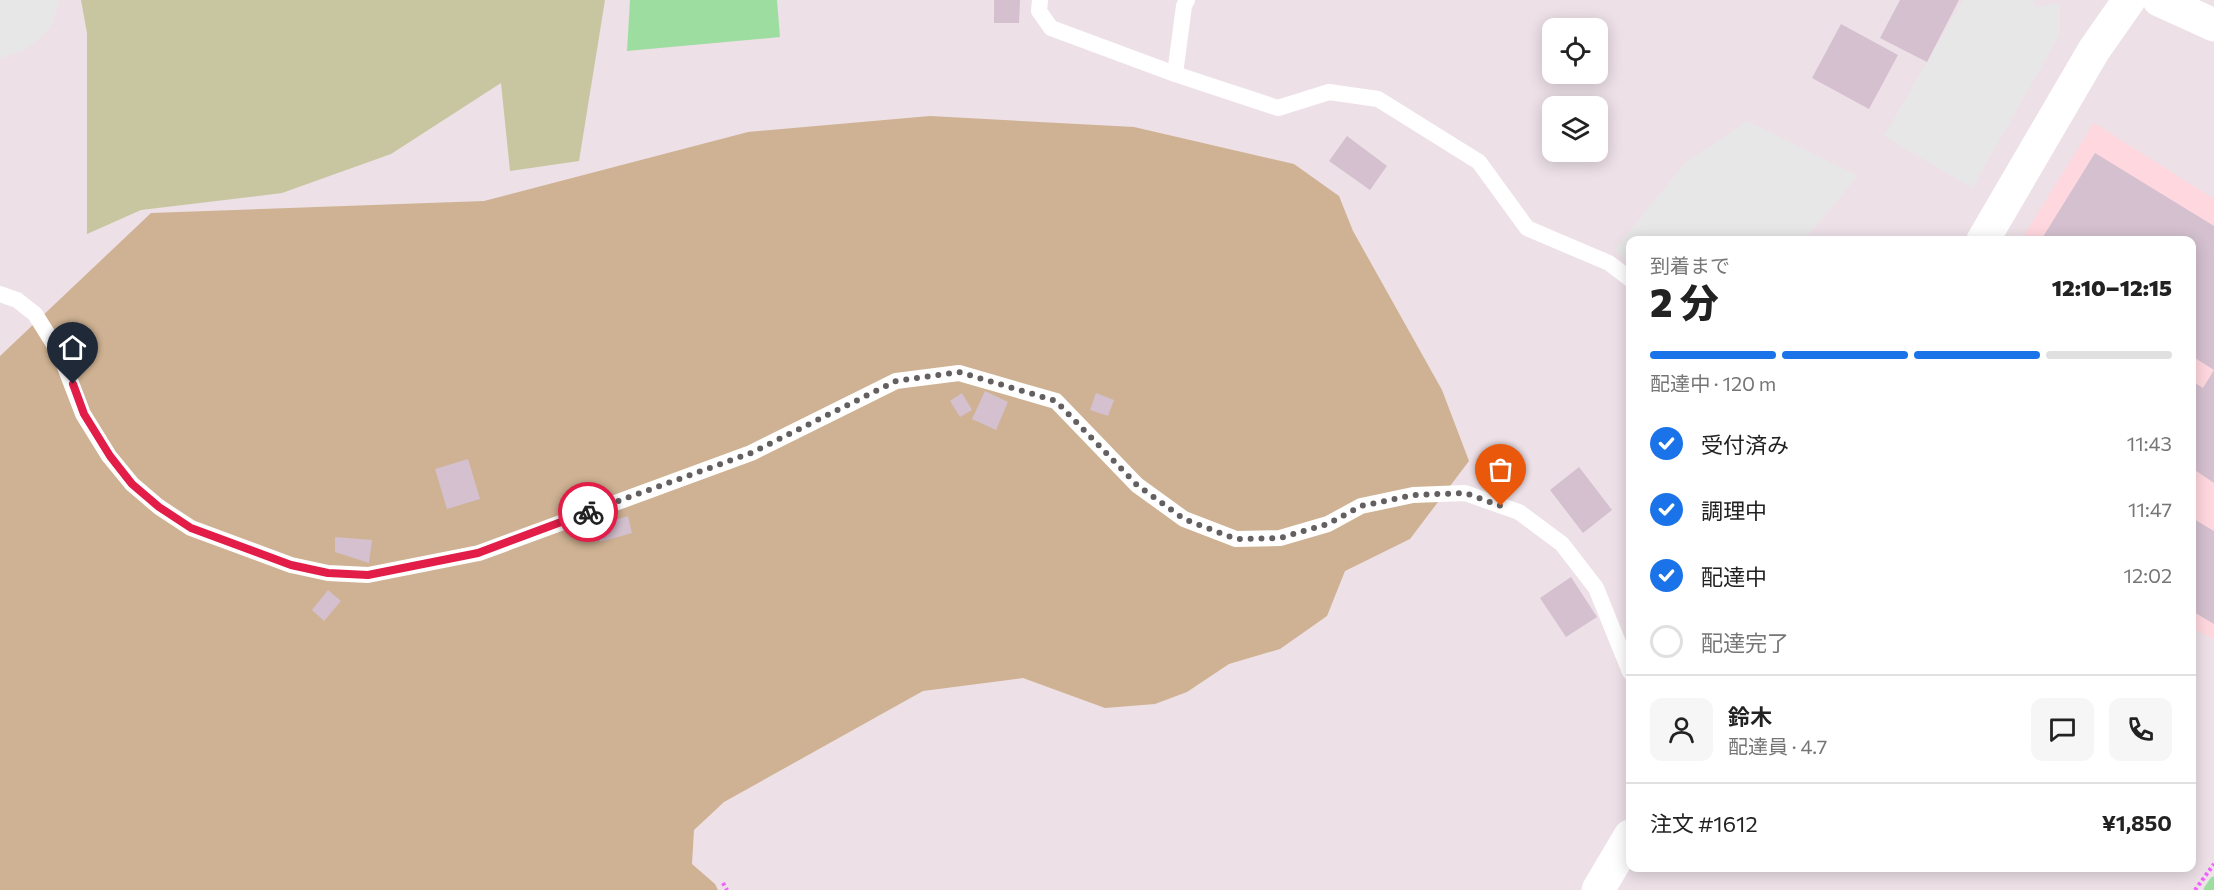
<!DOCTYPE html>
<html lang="ja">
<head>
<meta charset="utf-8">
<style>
	:root { --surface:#fff; --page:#f6f6f6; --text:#222; --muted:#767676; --line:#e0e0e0; --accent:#1a73e8 }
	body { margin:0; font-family:Commissioner,"Noto Sans JP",sans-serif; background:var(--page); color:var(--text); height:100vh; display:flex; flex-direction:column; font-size:22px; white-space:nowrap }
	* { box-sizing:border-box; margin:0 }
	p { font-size:20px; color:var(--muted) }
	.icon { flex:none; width:33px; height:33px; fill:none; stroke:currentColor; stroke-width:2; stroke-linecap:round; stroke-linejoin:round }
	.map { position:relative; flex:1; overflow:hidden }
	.drawer { position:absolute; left:1626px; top:236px; width:570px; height:636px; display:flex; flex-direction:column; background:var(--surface); border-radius:12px; box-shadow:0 3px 15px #0003 }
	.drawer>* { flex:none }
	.buttons { position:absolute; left:1542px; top:18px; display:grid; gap:12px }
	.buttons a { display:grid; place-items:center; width:66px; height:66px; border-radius:12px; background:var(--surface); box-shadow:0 3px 15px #0003; font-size:30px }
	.pin { position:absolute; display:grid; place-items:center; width:51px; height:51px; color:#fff; margin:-62px -26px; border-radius:50% 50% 50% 0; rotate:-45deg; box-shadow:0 0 6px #0007 }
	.pin .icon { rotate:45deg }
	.courier { position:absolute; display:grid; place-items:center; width:60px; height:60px; margin:-30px; border:4px solid #e11d48; border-radius:50%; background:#fff; color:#222; box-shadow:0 2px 8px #0007 }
	.head em { font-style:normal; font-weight:800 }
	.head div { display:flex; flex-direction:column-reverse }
	.head { display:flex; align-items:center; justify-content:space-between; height:102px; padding:0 24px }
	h1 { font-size:39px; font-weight:800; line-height:45px }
	.bar { display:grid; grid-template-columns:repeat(4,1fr); gap:9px 6px; align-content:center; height:72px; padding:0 24px }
	.bar i { height:8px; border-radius:4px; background:var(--line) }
	.bar .active { background:var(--accent) }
	.bar p { grid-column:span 4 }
	.line { display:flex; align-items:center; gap:15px; padding:0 24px; border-top:2px solid var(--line) }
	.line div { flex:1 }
	.round { display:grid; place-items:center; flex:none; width:63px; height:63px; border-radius:12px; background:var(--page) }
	ol { padding:0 24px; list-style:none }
	li { display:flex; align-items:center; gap:18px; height:66px }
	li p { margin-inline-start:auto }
	li .icon { padding:6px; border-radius:50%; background:var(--accent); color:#fff; stroke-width:4 }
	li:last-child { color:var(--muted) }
	li i { width:33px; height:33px; border:3px solid var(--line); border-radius:50% }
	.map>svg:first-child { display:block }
	.education { fill:#ffd7df }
	.forest { fill:#cfb293 }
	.cemetery { fill:#c7c6a0 }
	.parking { fill:#e7e7e7 }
	.water { fill:#9edda0 }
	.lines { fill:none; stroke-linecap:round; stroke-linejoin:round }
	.stream { stroke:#9edda0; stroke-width:9 }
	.building { fill:#d4c0cf }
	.path { stroke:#f25fff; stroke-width:4; stroke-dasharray:3 3; stroke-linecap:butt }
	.service { stroke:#fff; stroke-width:16 }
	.tertiary { stroke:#fff; stroke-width:33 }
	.done { stroke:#646062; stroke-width:6; stroke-dasharray:0 10.8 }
	.route { stroke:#e11d48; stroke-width:8 }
</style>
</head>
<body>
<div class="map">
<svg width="2214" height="890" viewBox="0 0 2214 890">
	<rect width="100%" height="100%" fill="#ede0e7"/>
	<!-- education -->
	<path class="education" d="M2094,123L2214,199V639L2192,628V240H2021Z"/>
	<!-- forest -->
	<path class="forest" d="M930,116L1134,127L1294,164L1339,196L1353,231L1442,390L1469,461L1410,539L1345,571L1327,616L1280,649L1229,664L1187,692L1155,704L1105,708L1023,678L923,691L724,802L694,830L692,864L715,884L718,890H0V356L151,213L484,201L748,132Z"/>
	<!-- cemetery -->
	<path class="cemetery" d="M81,0H605L579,161L510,171L501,83L391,154L282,193L141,210L87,234V33Z"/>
	<!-- parking -->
	<path class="parking" d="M0,0H60L52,23L41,38L26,49L0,58Z
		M1963,0H2034L2035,7L2060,3V34L1972,188L1884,136Z
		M1747,121L1858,176L1804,240H1630V262L1614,250L1685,163Z"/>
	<!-- water -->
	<path class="water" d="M630,0H777L780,37L627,51Z"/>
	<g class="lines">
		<!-- stream -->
		<path class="stream" d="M2208,890L2214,881"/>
	</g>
	<!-- building -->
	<path class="building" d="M994,0H1020L1019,23H994Z
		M1900,0H1959L1927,62L1880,38Z
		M1841,24L1898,55L1869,109L1812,78Z
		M1347,136L1387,166L1370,190L1329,161Z
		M2095,153L2214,226V483L2192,468V381L2203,388L2214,370L2192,356V240H2041Z
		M985,391L1008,402L996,430L972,419Z
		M962,393L972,410L960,417L950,401Z
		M1096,393L1114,400L1108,416L1090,410Z
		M468,459L480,499L447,509L435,469Z
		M1579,467L1612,510L1583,533L1550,490Z
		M628,516L632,533L600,542L597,525Z
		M2192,518L2214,531V624L2192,611Z
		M335,537L372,540L369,563L335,552Z
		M1571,577L1597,617L1566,637L1540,598Z
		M328,590L341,601L324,621L312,610Z"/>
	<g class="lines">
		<!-- path -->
		<path class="path" d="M723,883L727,890
			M2195,890L2214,864"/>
		<!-- service -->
		<path class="service" d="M1040,0L1039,11L1051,28L1175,74
			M1187,0L1184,6L1175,74L1278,108L1329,92L1378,99L1479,162L1527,228L1609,263L1630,279
			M0,294L17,300L35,314L60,354L83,414L109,456L132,484L159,507L191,528L291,565L328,573L368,575L479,553L751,453L896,381L959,373L1056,401L1137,485L1184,519L1236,539L1280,538L1328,524L1361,506L1413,495L1465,493L1519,512L1562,544L1596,588L1630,672"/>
		<!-- tertiary -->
		<path class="tertiary" d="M2159,0L2214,25
			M1983,240L2094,50L2129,0
			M1598,890L1630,836"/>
	</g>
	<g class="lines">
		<!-- done -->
		<path class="done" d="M588,512L751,453L896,381L959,372L1056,401L1137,485L1184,519L1236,539L1280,538L1328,524L1361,506L1413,495L1465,493L1501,506"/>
		<!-- route -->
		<path class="route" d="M73,384L84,414L110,456L132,484L159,507L191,528L291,565L328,573L368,575L478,553L588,512"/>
	</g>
</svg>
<div class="buttons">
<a><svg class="icon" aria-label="locate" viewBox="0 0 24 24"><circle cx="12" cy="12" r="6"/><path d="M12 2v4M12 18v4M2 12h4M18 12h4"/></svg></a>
<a><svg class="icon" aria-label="layers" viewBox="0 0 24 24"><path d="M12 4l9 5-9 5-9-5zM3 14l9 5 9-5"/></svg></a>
</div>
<div class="pin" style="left:1501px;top:506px;background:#ea580c"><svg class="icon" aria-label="bag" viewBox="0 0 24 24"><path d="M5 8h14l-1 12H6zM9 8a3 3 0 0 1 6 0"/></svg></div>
<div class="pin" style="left:73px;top:384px;background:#1f2937"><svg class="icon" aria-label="home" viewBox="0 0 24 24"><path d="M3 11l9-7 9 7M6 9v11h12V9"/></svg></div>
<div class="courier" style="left:588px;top:512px"><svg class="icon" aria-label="bike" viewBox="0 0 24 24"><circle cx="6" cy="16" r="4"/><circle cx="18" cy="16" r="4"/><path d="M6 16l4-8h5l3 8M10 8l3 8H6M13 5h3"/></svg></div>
<section class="drawer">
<div class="head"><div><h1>2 分</h1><p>到着まで</p></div><em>12:10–12:15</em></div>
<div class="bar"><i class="active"></i><i class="active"></i><i class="active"></i><i></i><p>配達中 · 120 m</p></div>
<ol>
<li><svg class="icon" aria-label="check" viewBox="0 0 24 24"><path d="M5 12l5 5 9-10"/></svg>受付済み<p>11:43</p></li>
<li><svg class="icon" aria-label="check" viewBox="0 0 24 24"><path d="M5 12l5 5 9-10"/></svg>調理中<p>11:47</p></li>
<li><svg class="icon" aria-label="check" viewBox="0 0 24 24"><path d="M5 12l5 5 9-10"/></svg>配達中<p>12:02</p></li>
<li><i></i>配達完了</li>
</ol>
<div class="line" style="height:108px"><a class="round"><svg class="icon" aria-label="person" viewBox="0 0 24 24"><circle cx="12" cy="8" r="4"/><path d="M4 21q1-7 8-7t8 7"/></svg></a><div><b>鈴木</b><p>配達員 · 4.7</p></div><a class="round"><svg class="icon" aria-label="chat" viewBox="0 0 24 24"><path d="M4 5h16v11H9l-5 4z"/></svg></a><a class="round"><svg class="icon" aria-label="phone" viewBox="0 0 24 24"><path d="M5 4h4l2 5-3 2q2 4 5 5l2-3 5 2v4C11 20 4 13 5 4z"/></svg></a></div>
<div class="line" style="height:78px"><div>注文 #1612</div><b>¥1,850</b></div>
</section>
</div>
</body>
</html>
